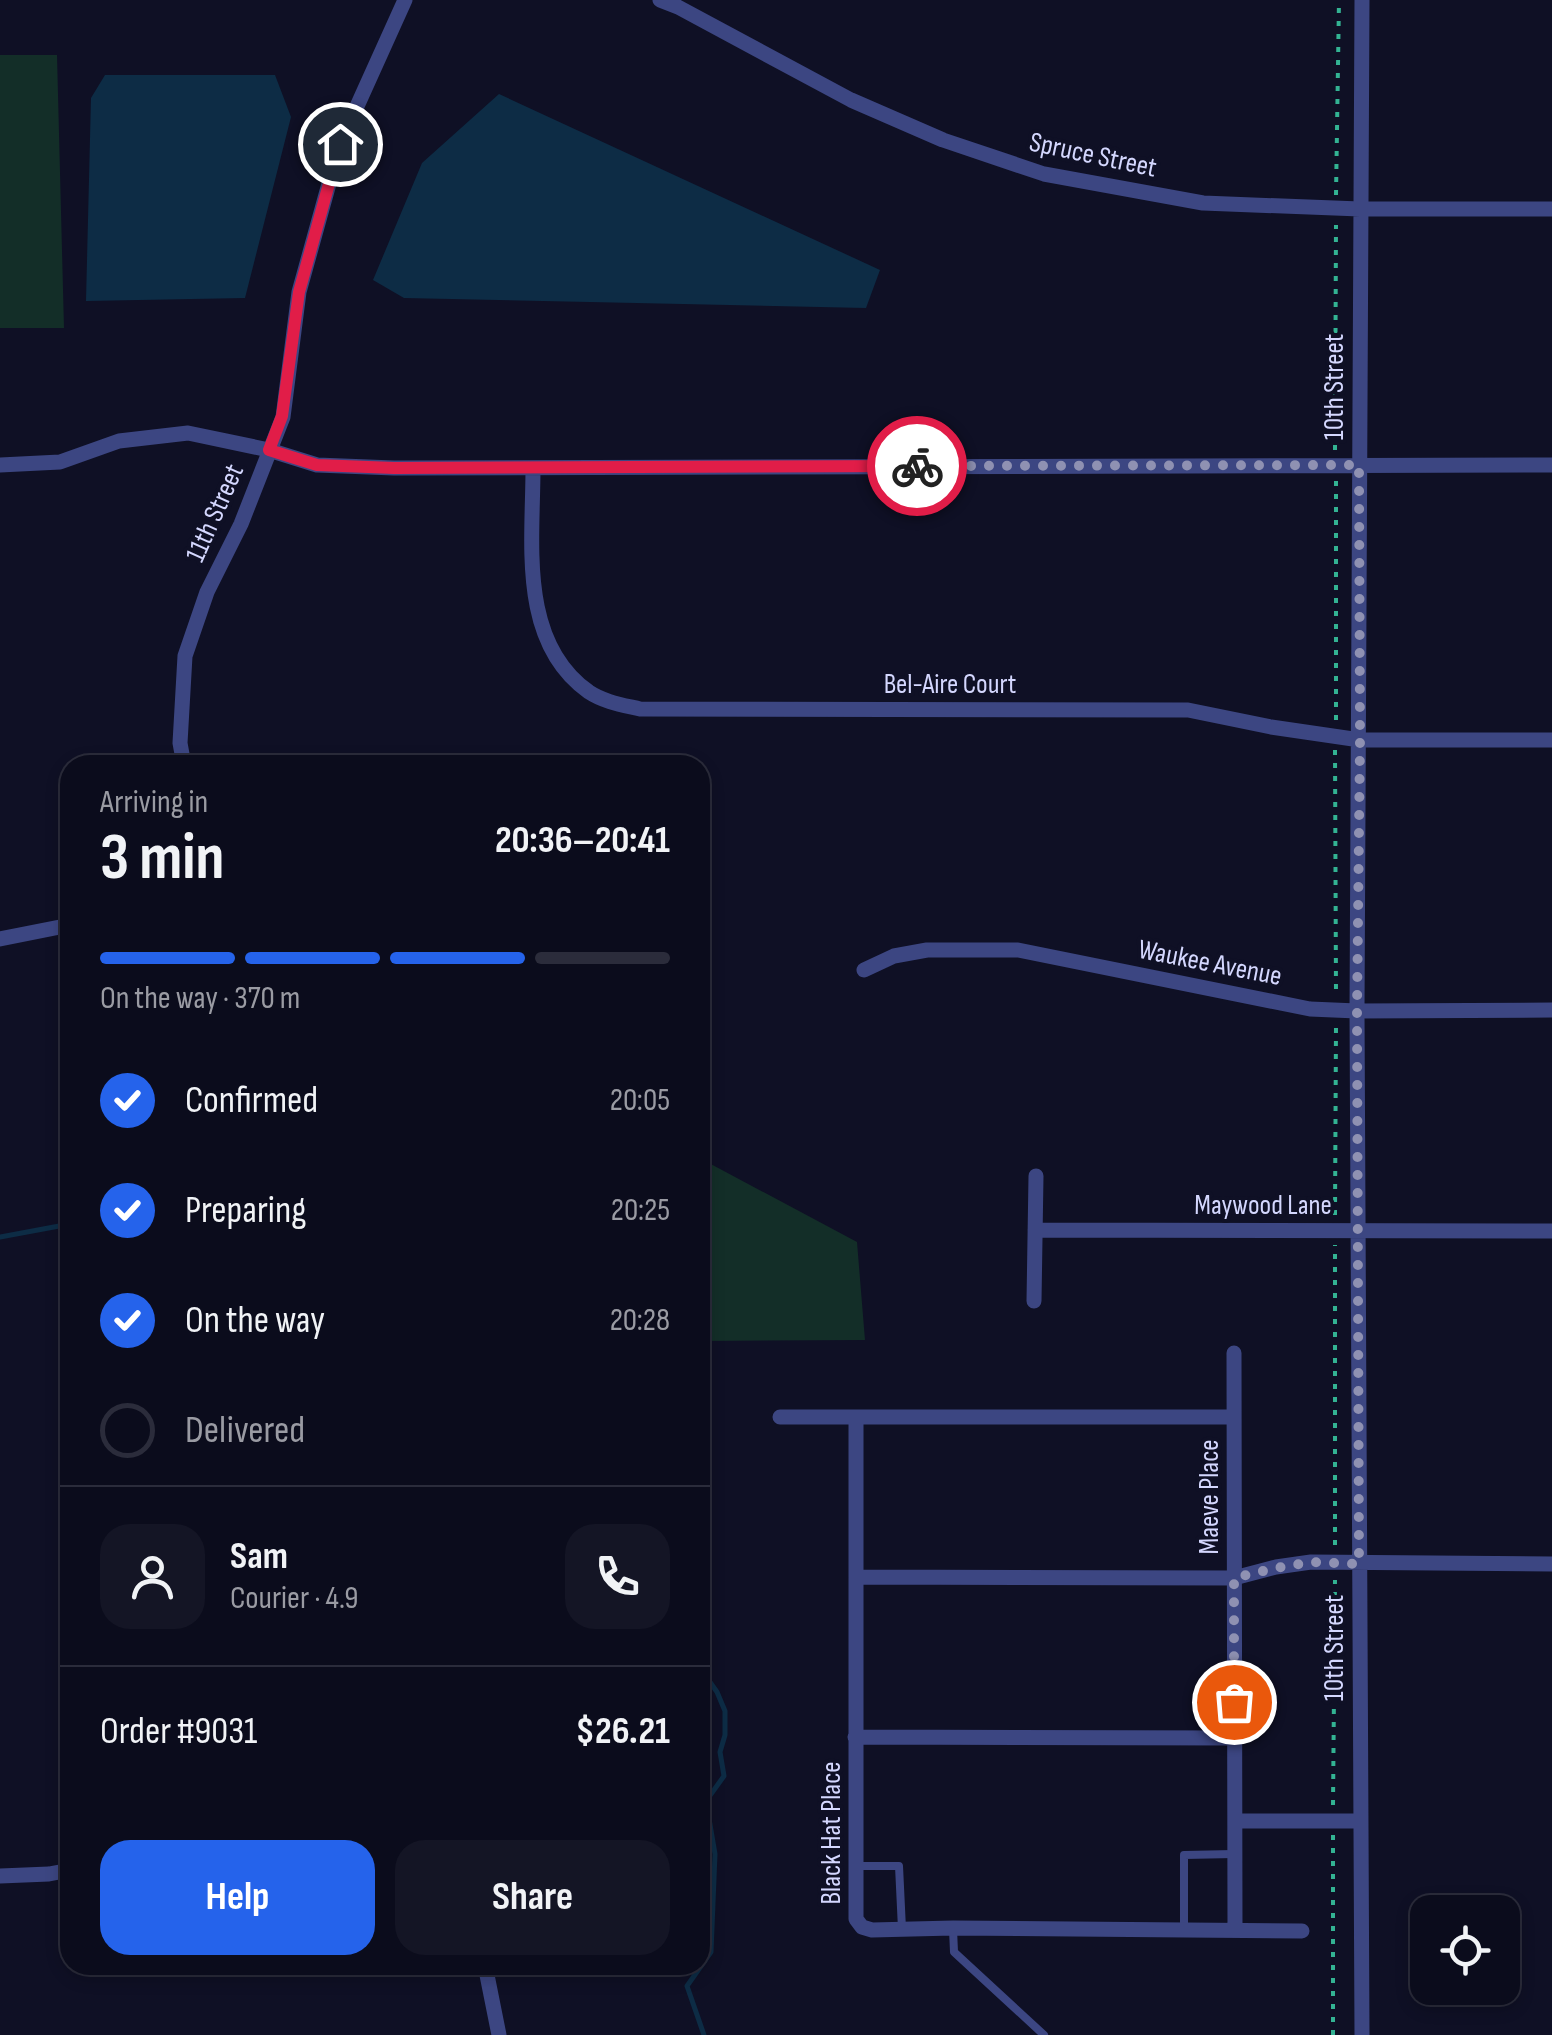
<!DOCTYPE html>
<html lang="en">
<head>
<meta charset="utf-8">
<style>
	:root { --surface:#0b0c1c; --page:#141525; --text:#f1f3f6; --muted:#9a9ba3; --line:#2b2c3b; --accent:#2563eb }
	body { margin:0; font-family:"Sofia Sans Condensed",sans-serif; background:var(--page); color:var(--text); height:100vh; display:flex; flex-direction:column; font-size:38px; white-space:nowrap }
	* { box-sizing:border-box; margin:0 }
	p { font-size:32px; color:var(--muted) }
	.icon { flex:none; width:55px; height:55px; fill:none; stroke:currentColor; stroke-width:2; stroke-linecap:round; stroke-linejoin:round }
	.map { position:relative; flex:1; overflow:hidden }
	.details { position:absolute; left:60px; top:755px; width:650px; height:1220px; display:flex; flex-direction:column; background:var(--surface); border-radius:30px; box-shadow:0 5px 15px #0003,0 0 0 2px var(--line) }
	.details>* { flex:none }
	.buttons { position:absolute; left:1410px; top:1895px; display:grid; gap:20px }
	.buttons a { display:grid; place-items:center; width:110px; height:110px; border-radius:20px; background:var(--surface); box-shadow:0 5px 15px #0003,0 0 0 2px var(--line); font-size:50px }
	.pin { position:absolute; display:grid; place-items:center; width:85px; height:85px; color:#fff; margin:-42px; border:5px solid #fff; border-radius:50%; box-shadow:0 2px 10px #0007 }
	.courier { position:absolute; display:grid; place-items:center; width:100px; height:100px; margin:-50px; border:8px solid #e11d48; border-radius:50%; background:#fff; color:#222; box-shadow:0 2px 12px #0007 }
	.head em { font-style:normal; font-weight:700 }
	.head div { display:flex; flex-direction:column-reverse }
	.head { display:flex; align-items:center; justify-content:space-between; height:170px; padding:0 40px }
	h1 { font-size:65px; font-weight:700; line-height:75px }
	.bar { display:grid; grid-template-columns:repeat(4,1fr); gap:15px 10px; align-content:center; height:120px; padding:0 40px }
	.bar i { height:12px; border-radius:8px; background:var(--line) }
	.bar .active { background:var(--accent) }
	.bar p { grid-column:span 4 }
	.line { display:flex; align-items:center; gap:25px; padding:0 40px; border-top:2px solid var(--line) }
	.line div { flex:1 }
	.round { display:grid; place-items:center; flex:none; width:105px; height:105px; border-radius:30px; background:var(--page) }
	ol { padding:0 40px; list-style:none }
	li { display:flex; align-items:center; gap:30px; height:110px }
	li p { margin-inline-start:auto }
	li .icon { padding:10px; border-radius:50%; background:var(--accent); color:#fff; stroke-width:4 }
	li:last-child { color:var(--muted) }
	li i { width:55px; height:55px; border:5px solid var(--line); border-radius:50% }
	.primary-button { display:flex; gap:20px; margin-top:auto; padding:20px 40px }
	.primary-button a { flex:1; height:115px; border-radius:30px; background:var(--accent); color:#fff; font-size:40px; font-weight:700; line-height:115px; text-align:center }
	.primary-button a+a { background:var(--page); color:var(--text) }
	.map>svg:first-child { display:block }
	.green { fill:#132e28 }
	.water { fill:#0d2c45 }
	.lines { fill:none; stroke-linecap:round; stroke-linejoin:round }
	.stream { stroke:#0d2c45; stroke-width:5 }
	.path { stroke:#33b393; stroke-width:4; stroke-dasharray:5 8; stroke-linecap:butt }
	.service { stroke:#3c4682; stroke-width:8 }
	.minor { stroke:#3c4682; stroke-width:15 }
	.done { stroke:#8f91b2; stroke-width:10; stroke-dasharray:0 18 }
	.route { stroke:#e11d48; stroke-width:12 }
	.labels { text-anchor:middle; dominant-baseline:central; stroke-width:8; stroke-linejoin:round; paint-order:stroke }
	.street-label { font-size:28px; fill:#d4d7fe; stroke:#0f1025 }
</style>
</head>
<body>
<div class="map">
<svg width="1552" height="2035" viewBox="0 0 1552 2035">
	<rect width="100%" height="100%" fill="#0f1025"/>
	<!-- green -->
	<path class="green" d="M0,55H57L64,328H0Z
		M700,1135L707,1162L857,1242L865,1340L700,1341Z"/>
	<!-- water -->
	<path class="water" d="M105,75H275L291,117L245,298L86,301L91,98Z
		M499,94L880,270L866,308L404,298L373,280L422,163Z"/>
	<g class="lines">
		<!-- stream -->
		<path class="stream" d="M0,1237L70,1224
			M700,1603L708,1617L700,1637
			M700,1668L717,1692L725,1711V1735L720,1752L724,1776L706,1801L715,1854L711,1952L687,1986L704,2035"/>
		<!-- path -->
		<path class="path" d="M1336,195L1339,0
			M1335,450L1336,225
			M1336,720V480
			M1335,750L1336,995
			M1335,1215L1336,1025
			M1335,1545V1245
			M1333,1805L1335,1580
			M1333,2035V1834"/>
		<!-- service -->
		<path class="service" d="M857,1866H899L902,1929
			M953,1929L954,1952L1044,2035
			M1184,1929V1855L1234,1854"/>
		<!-- minor -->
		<path class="minor" d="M660,0L678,7L851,100L943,140L1044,174L1203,203L1360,209H1552
			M0,465L60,462L119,441L188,433L269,450L317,465L394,468L1552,465
			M533,468C533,543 518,642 589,692C604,702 623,705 640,709L1188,710L1271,727L1360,740H1552
			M184,765L180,743L185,656L207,592L241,524L283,417L299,292L340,144L405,0
			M0,939L70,925
			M864,970L894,956L927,950H1018L1310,1009L1357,1011L1552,1010
			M1035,1230L1552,1231
			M1034,1301L1036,1176
			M1234,1353L1235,1930
			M780,1417H1234
			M856,1417V1919L862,1927L872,1930L953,1928L1302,1931
			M856,1577L1234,1578L1276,1567L1311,1562L1552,1564
			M855,1737L1234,1738
			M1235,1821H1360
			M0,1876L49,1874L70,1870
			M485,1965L499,2035
			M1362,2035L1357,1011L1362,0"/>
	</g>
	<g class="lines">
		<!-- done -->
		<path class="done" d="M917,466L1359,465L1360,740L1357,1011L1359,1564L1311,1562L1276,1568L1234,1578V1702"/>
		<!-- route -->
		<path class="route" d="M340,144L299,292L282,416L269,450L317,465L394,468L917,466"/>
	</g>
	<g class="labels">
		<!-- street labels -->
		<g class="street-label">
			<text transform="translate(1093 155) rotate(12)">Spruce Street</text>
			<text transform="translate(1334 387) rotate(-90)">10th Street</text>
			<text transform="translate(215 513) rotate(-66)">11th Street</text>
			<text x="950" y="684">Bel-Aire Court</text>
			<text transform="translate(1210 963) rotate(11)">Waukee Avenue</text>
			<text x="1263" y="1205">Maywood Lane</text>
			<text transform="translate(1209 1497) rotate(-90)">Maeve Place</text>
			<text transform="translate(1334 1648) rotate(-90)">10th Street</text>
			<text transform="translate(831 1833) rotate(-90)">Black Hat Place</text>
		</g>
	</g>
</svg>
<div class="buttons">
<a><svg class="icon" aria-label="locate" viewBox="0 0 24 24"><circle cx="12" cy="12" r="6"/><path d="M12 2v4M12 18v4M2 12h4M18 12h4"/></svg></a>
</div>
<div class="pin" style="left:1234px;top:1702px;background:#ea580c"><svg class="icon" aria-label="bag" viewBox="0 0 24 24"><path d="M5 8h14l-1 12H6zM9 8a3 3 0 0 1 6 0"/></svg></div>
<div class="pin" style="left:340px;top:144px;background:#1f2937"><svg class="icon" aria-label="home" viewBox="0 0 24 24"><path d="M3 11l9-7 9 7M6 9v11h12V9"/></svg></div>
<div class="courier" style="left:917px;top:466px"><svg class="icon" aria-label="bike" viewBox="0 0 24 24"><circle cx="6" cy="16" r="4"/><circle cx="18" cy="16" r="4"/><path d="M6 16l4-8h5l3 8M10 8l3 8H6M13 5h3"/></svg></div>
<section class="details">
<div class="head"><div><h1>3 min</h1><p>Arriving in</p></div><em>20:36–20:41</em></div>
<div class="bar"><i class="active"></i><i class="active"></i><i class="active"></i><i></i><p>On the way · 370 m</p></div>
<ol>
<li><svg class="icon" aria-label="check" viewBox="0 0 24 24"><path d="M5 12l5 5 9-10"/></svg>Confirmed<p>20:05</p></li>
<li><svg class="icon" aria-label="check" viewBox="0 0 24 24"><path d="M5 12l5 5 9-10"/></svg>Preparing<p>20:25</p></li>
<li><svg class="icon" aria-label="check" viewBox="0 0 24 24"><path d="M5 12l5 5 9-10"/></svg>On the way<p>20:28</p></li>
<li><i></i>Delivered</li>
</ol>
<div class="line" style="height:180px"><a class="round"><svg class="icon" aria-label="person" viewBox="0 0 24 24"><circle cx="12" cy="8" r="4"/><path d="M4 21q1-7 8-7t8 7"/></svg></a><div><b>Sam</b><p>Courier · 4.9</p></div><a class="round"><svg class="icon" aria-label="phone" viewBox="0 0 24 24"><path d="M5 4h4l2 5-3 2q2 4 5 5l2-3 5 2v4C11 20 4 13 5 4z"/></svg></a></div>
<div class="line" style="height:130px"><div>Order #9031</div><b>$26.21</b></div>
<div class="primary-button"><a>Help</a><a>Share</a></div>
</section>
</div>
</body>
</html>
